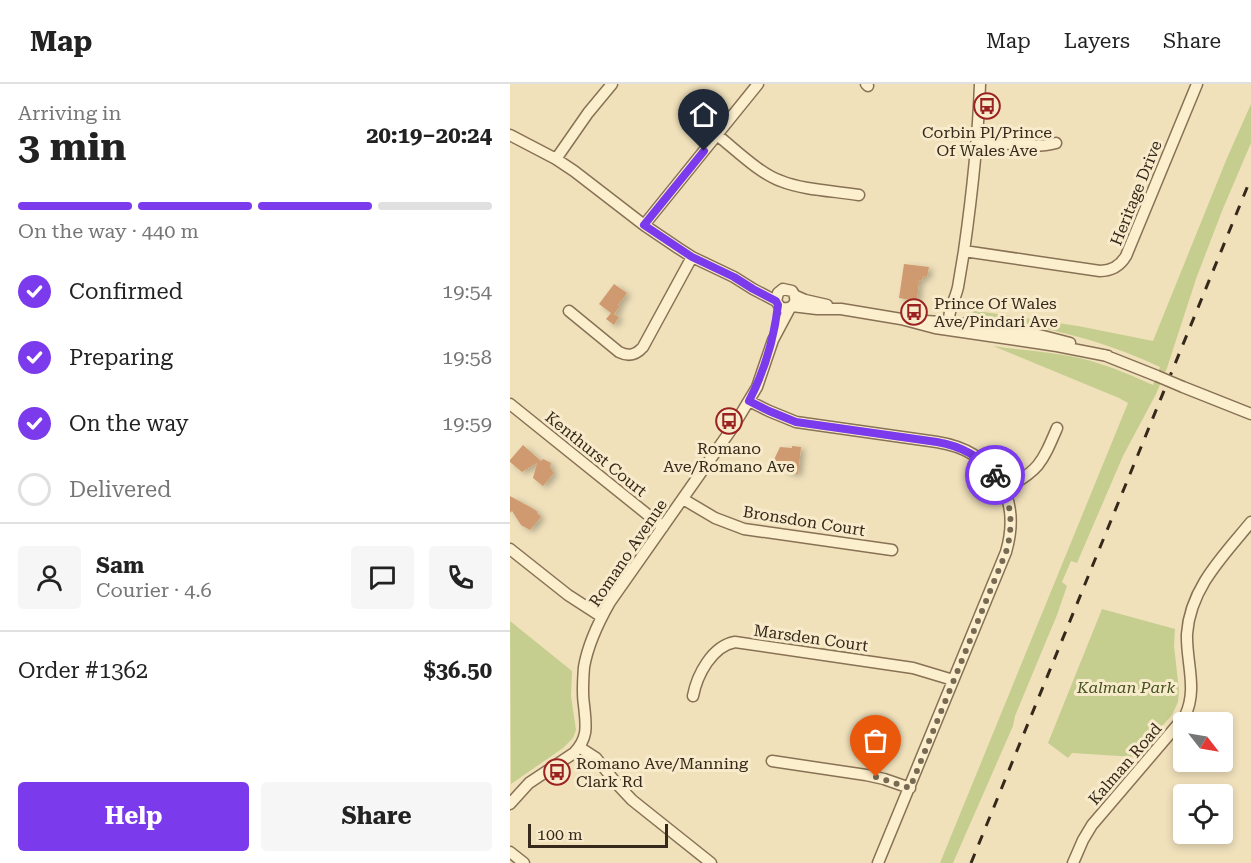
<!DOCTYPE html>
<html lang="en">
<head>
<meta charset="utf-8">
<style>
	:root { --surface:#fff; --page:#f6f6f6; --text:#222; --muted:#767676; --line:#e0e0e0; --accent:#7c3aed }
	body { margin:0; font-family:"Roboto Serif",serif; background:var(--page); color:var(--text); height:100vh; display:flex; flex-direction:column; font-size:22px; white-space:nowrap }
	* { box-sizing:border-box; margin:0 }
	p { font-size:20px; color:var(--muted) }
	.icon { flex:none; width:33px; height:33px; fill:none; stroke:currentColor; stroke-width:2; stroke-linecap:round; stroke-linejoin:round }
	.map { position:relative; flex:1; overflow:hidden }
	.details { display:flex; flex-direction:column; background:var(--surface); width:510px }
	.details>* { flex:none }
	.needle { width:39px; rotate:121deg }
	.controls { position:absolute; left:663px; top:628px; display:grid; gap:12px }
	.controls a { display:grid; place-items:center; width:60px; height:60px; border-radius:6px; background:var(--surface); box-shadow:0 3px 9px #0003; font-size:30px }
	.scale { position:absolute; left:18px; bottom:15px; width:140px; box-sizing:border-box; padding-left:6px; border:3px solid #36281a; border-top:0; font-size:16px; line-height:21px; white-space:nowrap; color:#36281a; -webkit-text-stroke:4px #f7ebcb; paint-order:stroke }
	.pin { position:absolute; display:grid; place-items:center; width:51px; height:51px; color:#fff; margin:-62px -26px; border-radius:50% 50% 50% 0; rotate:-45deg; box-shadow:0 0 6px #0007 }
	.pin .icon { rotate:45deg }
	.courier { position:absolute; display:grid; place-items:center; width:60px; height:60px; margin:-30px; border:4px solid #7c3aed; border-radius:50%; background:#fff; color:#222; box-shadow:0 2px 8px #0007 }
	.head em { font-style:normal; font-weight:700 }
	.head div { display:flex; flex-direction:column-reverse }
	.head { display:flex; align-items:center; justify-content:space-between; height:102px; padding:0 18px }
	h1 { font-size:39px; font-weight:700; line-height:45px }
	.bar { display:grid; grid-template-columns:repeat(4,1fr); gap:9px 6px; align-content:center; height:72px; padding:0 18px }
	.bar i { height:8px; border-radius:4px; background:var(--line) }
	.bar .current { background:var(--accent) }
	.bar p { grid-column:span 4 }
	.line { display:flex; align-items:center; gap:15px; padding:0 18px; border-top:2px solid var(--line) }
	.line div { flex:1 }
	.round { display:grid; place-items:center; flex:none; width:63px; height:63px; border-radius:6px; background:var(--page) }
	ol { padding:0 18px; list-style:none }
	li { display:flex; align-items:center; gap:18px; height:66px }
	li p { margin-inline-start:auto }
	li .icon { padding:6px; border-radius:50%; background:var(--accent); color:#fff; stroke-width:4 }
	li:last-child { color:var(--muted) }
	li i { width:33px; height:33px; border:3px solid var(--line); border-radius:50% }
	.action { display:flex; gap:12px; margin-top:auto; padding:12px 18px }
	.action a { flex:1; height:69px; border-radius:6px; background:var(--accent); color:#fff; font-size:24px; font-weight:700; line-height:69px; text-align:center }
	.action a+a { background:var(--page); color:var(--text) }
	header { display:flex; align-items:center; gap:36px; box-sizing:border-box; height:84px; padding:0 30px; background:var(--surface); border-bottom:2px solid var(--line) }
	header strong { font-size:28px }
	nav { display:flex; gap:33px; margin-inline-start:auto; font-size:21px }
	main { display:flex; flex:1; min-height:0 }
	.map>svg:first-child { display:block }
	.green { fill:#c5ce8f }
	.building { fill:#d09a6f; filter:url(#shadow) }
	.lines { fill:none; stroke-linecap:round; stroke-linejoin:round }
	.minor-casing { stroke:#887154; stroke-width:13 }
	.minor { stroke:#fbefce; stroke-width:10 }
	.rail { stroke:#36281a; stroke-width:3; stroke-dasharray:10 10; stroke-linecap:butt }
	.minor-bridge-casing { stroke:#887154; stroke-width:13; stroke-linecap:butt }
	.minor-bridge { stroke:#fbefce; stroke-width:10 }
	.done { stroke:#776952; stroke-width:6; stroke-dasharray:0 10.8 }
	.route { stroke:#7c3aed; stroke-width:8 }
	.labels { text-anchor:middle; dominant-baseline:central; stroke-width:6; stroke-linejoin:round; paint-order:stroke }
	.poi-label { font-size:16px; fill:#36281a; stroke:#f7ebcb }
	.street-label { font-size:16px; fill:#36281a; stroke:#f7ebcb }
	.park-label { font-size:16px; font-style:italic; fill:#455320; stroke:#f7ebcb }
</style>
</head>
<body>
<header>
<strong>Map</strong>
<nav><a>Map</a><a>Layers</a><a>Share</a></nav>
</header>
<main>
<section class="details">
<div class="head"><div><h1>3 min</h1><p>Arriving in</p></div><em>20:19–20:24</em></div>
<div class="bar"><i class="current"></i><i class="current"></i><i class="current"></i><i></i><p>On the way · 440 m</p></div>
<ol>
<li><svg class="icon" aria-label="check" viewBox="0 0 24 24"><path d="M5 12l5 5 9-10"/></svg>Confirmed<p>19:54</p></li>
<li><svg class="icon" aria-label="check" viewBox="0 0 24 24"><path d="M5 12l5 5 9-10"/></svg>Preparing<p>19:58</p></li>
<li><svg class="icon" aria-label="check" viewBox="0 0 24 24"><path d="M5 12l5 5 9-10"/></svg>On the way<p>19:59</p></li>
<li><i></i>Delivered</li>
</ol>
<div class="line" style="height:108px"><a class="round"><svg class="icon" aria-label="person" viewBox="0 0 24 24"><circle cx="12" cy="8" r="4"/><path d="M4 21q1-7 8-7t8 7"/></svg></a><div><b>Sam</b><p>Courier · 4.6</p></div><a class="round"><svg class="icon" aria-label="chat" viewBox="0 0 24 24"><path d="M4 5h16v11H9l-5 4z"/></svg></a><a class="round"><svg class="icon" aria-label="phone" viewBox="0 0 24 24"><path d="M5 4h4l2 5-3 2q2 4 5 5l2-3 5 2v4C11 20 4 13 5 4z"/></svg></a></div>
<div class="line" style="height:78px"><div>Order #1362</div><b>$36.50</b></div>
<div class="action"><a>Help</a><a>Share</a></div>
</section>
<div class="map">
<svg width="741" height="779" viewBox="0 0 741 779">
	<defs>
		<filter id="shadow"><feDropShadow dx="4" dy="2.5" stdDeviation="3" flood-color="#0004"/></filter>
	</defs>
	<rect width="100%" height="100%" fill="#f0e1bb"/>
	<!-- green -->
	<path class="green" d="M741,20V59L712,127L686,195L657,284L646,310L613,372L567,479L561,477L552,498L557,502L547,531L505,632L503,642L443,779H430L618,319L609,314L483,262C515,267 549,268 581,277C602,283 623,292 643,301L650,283C592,255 528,241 465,232L461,226L568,242L643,257L717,74Z
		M592,525L665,545L664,562L669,606L668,618L662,631L625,673L562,669L558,674L538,659Z
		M0,537L62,587L61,612L66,646L63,654L53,664L1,700Z"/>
	<!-- building -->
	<path class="building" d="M394,180L419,183L417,193L413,192L412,197L409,196L407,217L389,214Z
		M104,200L117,209L108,221L110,222L104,230L109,233L104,241L96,235L101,229L89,220Z
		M13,361L31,377L33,375L41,379L40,383L44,389L33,402L23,394L27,379L12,388L0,378V376Z
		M282,362L291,363L288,390L275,388L276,384L262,380L270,363L282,364Z
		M0,412L22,424L28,428L27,429L31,433L20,446L11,441L2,427L0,429Z"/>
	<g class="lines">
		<!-- minor casing -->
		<g class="minor-casing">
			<path id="minor" d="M356,0L358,2
				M0,51L46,75L64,87L134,141L168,164L182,173L224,193L243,205L266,217L270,223C282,228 290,217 282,207L273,205L268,209L266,217
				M207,51C225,65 250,90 271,97C293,106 325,107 349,111
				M468,55C493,58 521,66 546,59
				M46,75L78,29L102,0
				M134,141L248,0
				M454,167L590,187C602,187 610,182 616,172L687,0
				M286,212L295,216L317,221
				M282,222L307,225H331L391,235L425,244L547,262L598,272
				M59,227L109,268C119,273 126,271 133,263L182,173
				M415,237C463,239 514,246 560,259
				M440,244C436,229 445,217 448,203C450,191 452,179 454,167C462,111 468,56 470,0
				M594,271L647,292
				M673,303L741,330
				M239,317L259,327L286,338L427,358C484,367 512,413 496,468L368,779
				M0,320L153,443
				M494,405C529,387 532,379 547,344
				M173,415L205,434L234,445L382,466
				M0,465L58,511L92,533
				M183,612C187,591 202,562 225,558L403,584L443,596
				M69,663L86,674L107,700L122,716L201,779
				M262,677L356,691L374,695L400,704
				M0,720L19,699L64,669C79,653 76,641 74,621C72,609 73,596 74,583C78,560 88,539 100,518L223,343L247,303L263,256L280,224
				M0,768L14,779
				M563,779L573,756L582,741L675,632C688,605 676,578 677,550C680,504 714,471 741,438"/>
		</g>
		<!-- minor -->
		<use href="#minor" class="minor"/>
		<!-- rail -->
		<path class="rail" d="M461,779L741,94"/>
		<!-- minor-bridge casing -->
		<g class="minor-bridge-casing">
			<path id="minor-bridge" d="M647,292L673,303"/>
		</g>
		<!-- minor-bridge -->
		<use href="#minor-bridge" class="minor-bridge"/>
	</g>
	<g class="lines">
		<!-- done -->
		<path class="done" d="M366,693L400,704L496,468C504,441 502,415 485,391"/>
		<!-- route -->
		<path class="route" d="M194,67L134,141L182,173L224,193L243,205L266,217L268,221C264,255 255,286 239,317L259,327L286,338L427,358C451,362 470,372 485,391"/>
	</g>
	<!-- icons -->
	<defs>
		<g id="bus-ring" transform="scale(1.35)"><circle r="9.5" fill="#f7ebcb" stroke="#9a2321" stroke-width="1.5"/><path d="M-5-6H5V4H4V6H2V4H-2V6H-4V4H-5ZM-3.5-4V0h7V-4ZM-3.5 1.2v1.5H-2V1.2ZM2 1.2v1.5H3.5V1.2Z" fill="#9a2321"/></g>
	</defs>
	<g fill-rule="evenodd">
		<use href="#bus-ring" x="477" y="22"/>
		<use href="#bus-ring" x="404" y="228"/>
		<use href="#bus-ring" x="219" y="337"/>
		<use href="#bus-ring" x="47" y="688"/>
	</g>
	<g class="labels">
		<!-- poi labels -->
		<g class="poi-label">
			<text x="477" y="48">Corbin Pl/Prince<tspan x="477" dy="18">Of Wales Ave</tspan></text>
			<text x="424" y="219" text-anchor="start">Prince Of Wales<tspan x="424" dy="18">Ave/Pindari Ave</tspan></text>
			<text x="219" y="364">Romano<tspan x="219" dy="18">Ave/Romano Ave</tspan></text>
			<text x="66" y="679" text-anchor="start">Romano Ave/Manning<tspan x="66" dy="18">Clark Rd</tspan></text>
		</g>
		<!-- street labels -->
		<g class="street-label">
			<text transform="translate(626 109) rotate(-68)">Heritage Drive</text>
			<text transform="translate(86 370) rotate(39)">Kenthurst Court</text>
			<text transform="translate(294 437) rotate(9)">Bronsdon Court</text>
			<text transform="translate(118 469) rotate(-56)">Romano Avenue</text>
			<text transform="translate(301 554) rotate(8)">Marsden Court</text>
			<text transform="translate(615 680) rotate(-49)">Kalman Road</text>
		</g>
		<!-- park labels -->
		<g class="park-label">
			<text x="616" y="603">Kalman Park</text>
		</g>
	</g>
</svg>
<div class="controls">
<a><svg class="needle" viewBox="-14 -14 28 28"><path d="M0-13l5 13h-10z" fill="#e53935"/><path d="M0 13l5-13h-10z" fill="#767676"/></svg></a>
<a><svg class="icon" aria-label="locate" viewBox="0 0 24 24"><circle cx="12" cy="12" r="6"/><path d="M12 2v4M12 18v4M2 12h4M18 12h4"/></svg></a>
</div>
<div class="scale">100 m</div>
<div class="pin" style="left:366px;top:693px;background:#ea580c"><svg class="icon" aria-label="bag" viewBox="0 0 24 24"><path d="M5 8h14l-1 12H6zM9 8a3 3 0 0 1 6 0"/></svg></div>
<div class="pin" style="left:194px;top:67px;background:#1f2937"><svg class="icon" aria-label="home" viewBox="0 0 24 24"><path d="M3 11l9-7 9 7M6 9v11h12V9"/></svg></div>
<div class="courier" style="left:485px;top:391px"><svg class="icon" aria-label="bike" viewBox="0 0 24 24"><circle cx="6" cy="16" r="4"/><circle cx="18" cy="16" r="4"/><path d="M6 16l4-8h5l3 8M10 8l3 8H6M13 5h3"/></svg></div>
</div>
</main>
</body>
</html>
